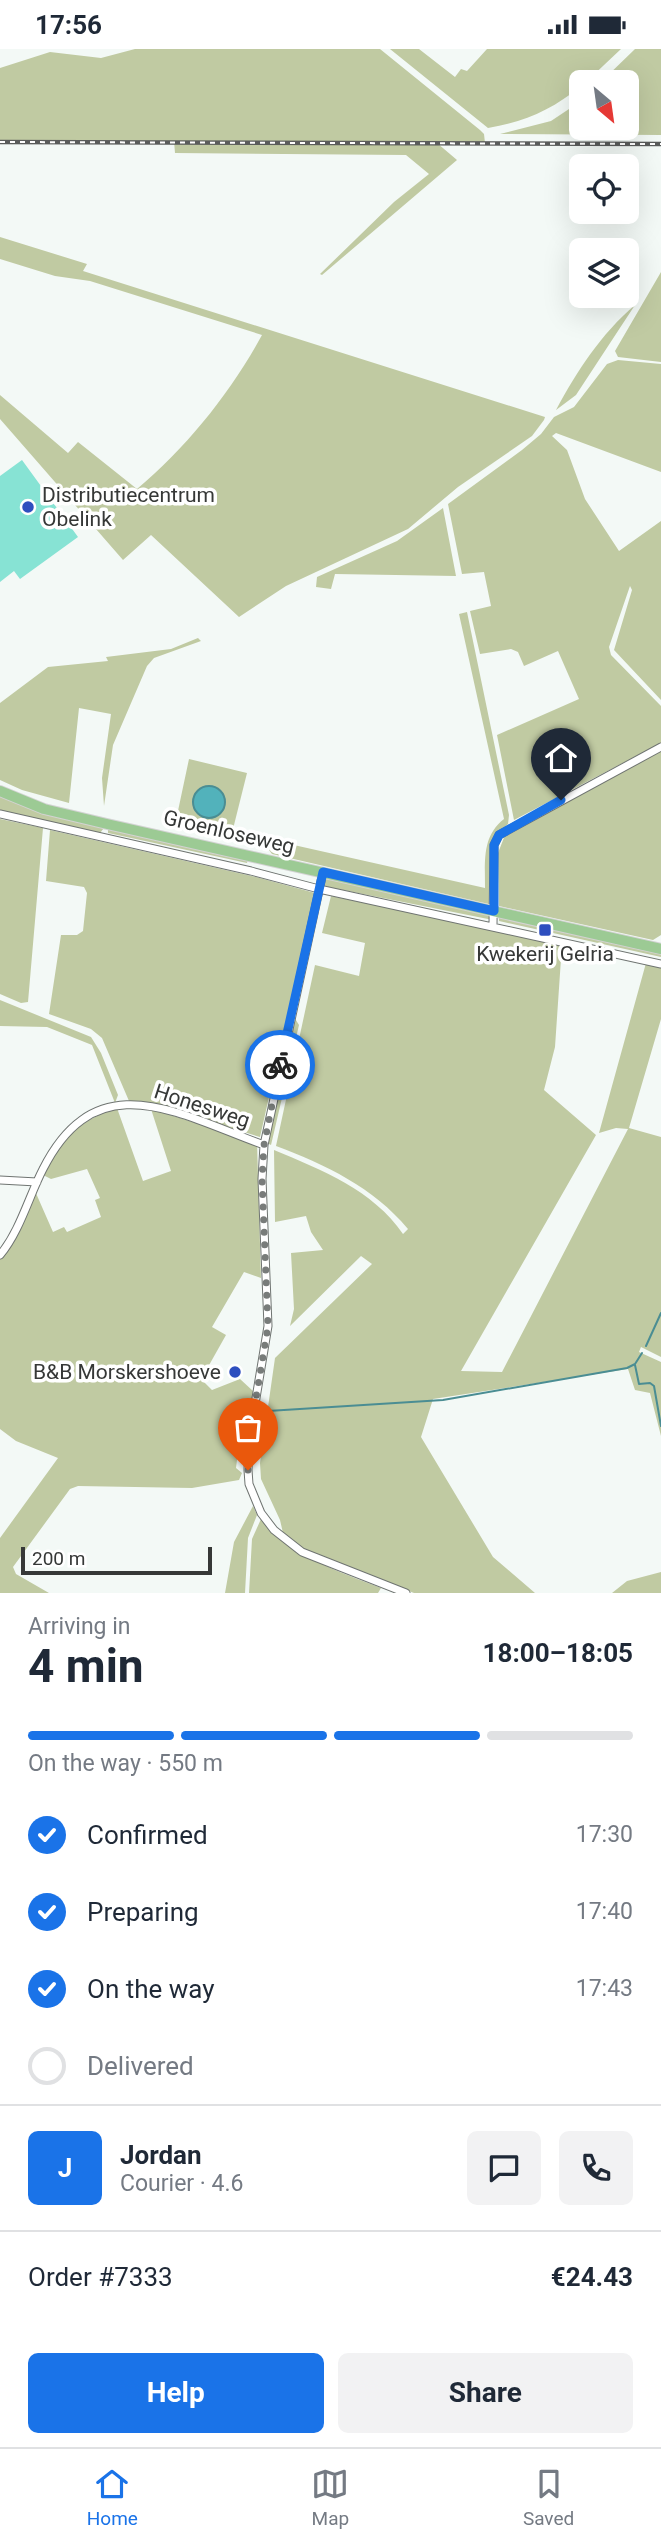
<!DOCTYPE html>
<html lang="en">
<head>
<meta charset="utf-8">
<style>
	:root { --surface:#fff; --page:#f2f2f3; --text:#1f2937; --muted:#747a83; --line:#e0e1e3; --accent:#1a73e8 }
	body { margin:0; font-family:Roboto,sans-serif; background:var(--page); color:var(--text); height:100vh; display:flex; flex-direction:column; font-size:26px; white-space:nowrap }
	* { box-sizing:border-box; margin:0 }
	p { font-size:23px; color:var(--muted) }
	.icon { flex:none; width:38px; height:38px; fill:none; stroke:currentColor; stroke-width:2; stroke-linecap:round; stroke-linejoin:round }
	.map { position:relative; height:1544px; overflow:hidden }
	.details { display:flex; flex-direction:column; background:var(--surface); flex:1 }
	.details>* { flex:none }
	.needle { width:46px; rotate:151deg }
	.fabs { position:absolute; left:569px; top:21px; display:grid; gap:14px }
	.fabs a { display:grid; place-items:center; width:70px; height:70px; border-radius:10px; background:var(--surface); box-shadow:0 7px 28px #0002; font-size:35px }
	.scale { position:absolute; left:21px; bottom:18px; width:191px; box-sizing:border-box; padding-left:7px; border:4px solid #363837; border-top:0; font-size:19px; line-height:24px; white-space:nowrap; color:#363837; -webkit-text-stroke:5px #fff; paint-order:stroke }
	.pin { position:absolute; display:grid; place-items:center; width:60px; height:60px; color:#fff; margin:-72px -30px; border-radius:50% 50% 50% 0; rotate:-45deg; box-shadow:0 0 7px #0007 }
	.pin .icon { rotate:45deg }
	.courier { position:absolute; display:grid; place-items:center; width:70px; height:70px; margin:-35px; border:5px solid #1a73e8; border-radius:50%; background:#fff; color:#222; box-shadow:0 2px 9px #0007 }
	.overview em { font-style:normal; font-weight:700 }
	.overview div { display:flex; flex-direction:column-reverse }
	.overview { display:flex; align-items:center; justify-content:space-between; height:119px; padding:0 28px }
	h1 { font-size:46px; font-weight:700; line-height:52px }
	.bar { display:grid; grid-template-columns:repeat(4,1fr); gap:10px 7px; align-content:center; height:84px; padding:0 28px }
	.bar i { height:9px; border-radius:5px; background:var(--line) }
	.bar .on { background:var(--accent) }
	.bar p { grid-column:span 4 }
	.line { display:flex; align-items:center; gap:18px; padding:0 28px; border-top:2px solid var(--line) }
	.line div { flex:1 }
	.round { display:grid; place-items:center; flex:none; width:74px; height:74px; border-radius:10px; background:var(--page) }
	ol { padding:0 28px; list-style:none }
	li { display:flex; align-items:center; gap:21px; height:77px }
	li p { margin-inline-start:auto }
	li .icon { padding:7px; border-radius:50%; background:var(--accent); color:#fff; stroke-width:4 }
	li:last-child { color:var(--muted) }
	li i { width:38px; height:38px; border:4px solid var(--line); border-radius:50% }
	.cta { display:flex; gap:14px; margin-top:auto; padding:14px 28px }
	.cta a { flex:1; height:80px; border-radius:10px; background:var(--accent); color:#fff; font-size:28px; font-weight:700; line-height:80px; text-align:center }
	.cta a+a { background:var(--page); color:var(--text) }
	.status { display:flex; justify-content:space-between; align-items:center; height:49px; padding:0 35px; background:var(--surface); direction:ltr }
	.status svg { height:19px; fill:currentColor }
	.tabs { display:flex; justify-content:space-around; align-items:center; height:98px; border-top:2px solid var(--line); background:var(--surface); font-size:19px; color:var(--muted) }
	.tabs a { display:grid; justify-items:center; gap:4px }
	.tabs .on { color:var(--accent) }
	.map>svg:first-child { display:block }
	.green { fill:#c0caa2 }
	.water { fill:#52b2bb; stroke:#4a8d93; stroke-width:2 }
	.lines { fill:none; stroke-linecap:round; stroke-linejoin:round }
	.stream { stroke:#4a8d93; stroke-width:2 }
	.building { fill:#87e3d4 }
	.minor-casing { stroke:#6f7471; stroke-width:9 }
	.primary-casing { stroke:#d3d3d3; stroke-width:12 }
	.minor { stroke:#fff; stroke-width:7 }
	.primary { stroke:#9cca94; stroke-width:10 }
	.rail-casing { stroke:#5a5c5b; stroke-width:4.5 }
	.rail { stroke:#fff; stroke-width:2; stroke-dasharray:5; stroke-linecap:butt }
	.done { stroke:#787c7a; stroke-width:7; stroke-dasharray:0 12.6 }
	.route { stroke:#1a73e8; stroke-width:9 }
	.poi-dot { fill:#2e4fbf; stroke:#fff; stroke-width:2.5 }
	.labels { text-anchor:middle; dominant-baseline:central; stroke-width:7; stroke-linejoin:round; paint-order:stroke }
	.poi-label { font-size:21px; fill:#363837; stroke:#fff; text-anchor:start }
	.street-label { font-size:21px; fill:#363837; stroke:#fff }
</style>
</head>
<body>
<div class="status"><b>17:56</b><svg viewBox="0 0 49 12"><path d="M0 12V9h3v3zM5 12V6h3v6zM10 12V3h3v9zM15 12V0h3v12zM26 1h20v11H26zM47 4h2v5h-2z"/></svg></div>
<div class="map">
<svg width="661" height="1544" viewBox="0 0 661 1544">
	<rect width="100%" height="100%" fill="#f3f9f6"/>
	<!-- green -->
	<path class="green" d="M135,0H380L480,81L484,85L485,94H437L457,111L322,226L320,225L394,153L429,125L406,106L175,104L174,92L0,91V19L50,3L101,9Z
		M390,0H419L455,28L461,20L467,22L487,0H621L586,33H581V37C552,61 524,73 488,79Z
		M635,0H661V86L500,85L551,72L581,52V79H626V33H601Z
		M0,188L87,215L83,222L545,368L544,371L532,387L458,438L408,480L286,537L239,568L151,486L123,511L0,370V346L68,404L78,393L137,440C187,398 231,343 262,286L90,232L55,227L0,210Z
		M661,223V313L618,308L615,302Z
		M635,256L576,346L556,361C577,322 601,285 635,256Z
		M618,311L661,315V423L556,384L552,387L567,401L585,450L619,502L661,472V651L614,601L632,541L630,537L609,598L611,606L661,657V694L514,771L497,686L579,650L558,602L524,617L518,603L511,600L480,605L470,562L491,557L484,523L462,525L448,455L522,401L541,385L554,368L574,358L607,315Z
		M443,459L456,527L335,525L331,540L316,538L317,528L397,492Z
		M467,563L509,766L508,775L497,785L493,856L272,805L269,801L270,794L276,792L485,839C485,812 482,787 504,770L459,565Z
		M198,589L201,592L154,609L147,617L113,696L104,757L102,729L111,665L79,659L69,754L22,741L0,731V654L48,618L108,612L106,608L171,600Z
		M661,701V886L653,891L499,857L498,804L505,786Z
		M189,710L247,724L231,788L175,776Z
		M0,747L104,779L100,784L0,761Z
		M0,770L43,779L28,953L21,954L0,945Z
		M108,778L248,810L247,814L108,784Z
		M50,781L256,828L315,844L260,1088L151,1054L129,1052L102,989L91,980L49,965L61,886H77L83,882L87,844L84,838L46,832Z
		M326,827L493,863V871L323,837Z
		M331,847L562,895L555,998L544,1041L596,1086L461,1322L502,1323L628,1080L616,1079L599,1084L646,914L661,917V970L629,1079L661,1088V1308L641,1298L639,1303L661,1313V1387L650,1344L635,1341L628,1320L433,1350L421,1388L493,1508L535,1544H414L317,1506L297,1496L283,1484L280,1471L261,1430L260,1414L275,1309L372,1215L361,1207L290,1277L294,1260L291,1204L323,1201L311,1183L306,1167L275,1173L274,1101C322,1121 373,1141 403,1185L408,1180C373,1138 326,1116 276,1097L315,916L359,927L365,894L322,884Z
		M499,864L661,902V908L499,872Z
		M0,951L91,988L101,1004L118,1046L115,1054L92,996L47,978L0,977Z
		M294,968L299,976L271,1096L267,1094Z
		M117,1059L143,1132L171,1122L151,1060L257,1093L261,1229L244,1223L212,1278L226,1286L208,1318L198,1327L212,1341L240,1330L253,1342L250,1362L243,1363L242,1370L236,1419L242,1424L239,1431L192,1439L78,1437L70,1440L13,1518L16,1525L49,1544H0V1489L58,1409L16,1392L0,1380V1210L35,1142L53,1183L64,1178L67,1183L101,1168L95,1151L100,1149L87,1120L51,1130L43,1126C62,1090 77,1072 117,1059Z
		M253,1457L257,1466L248,1489L245,1544H225L234,1493Z
		M261,1470C293,1508 335,1521 381,1539L378,1544H249L252,1490Z
		M661,1523V1544H612L627,1532Z"/>
	<!-- water -->
	<path class="water" d="M193 753a16 16 0 1 1 32 0a16 16 0 1 1-32 0Z"/>
	<g class="lines">
		<!-- stream -->
		<path class="stream" d="M646,1297L661,1264
			M635,1316L639,1335L650,1334L654,1337L661,1377
			M268,1362L443,1351L627,1319L635,1315L642,1304"/>
	</g>
	<!-- building -->
	<path class="building" d="M22,411L78,488L20,530L14,522L0,533V427Z"/>
	<g class="lines">
		<!-- minor casing -->
		<g class="minor-casing">
			<path id="minor" d="M0,765L251,822L319,840L661,915
				M323,823L264,1096L262,1130L268,1277L249,1391L248,1421L249,1435L261,1464L274,1481L302,1503L406,1544
				M493,876L494,796L499,786L661,698
				M0,1131L37,1133
				M0,1206C20,1182 29,1147 43,1120C97,1013 178,1065 264,1096"/>
		</g>
		<!-- primary casing -->
		<g class="primary-casing">
			<path id="primary" d="M0,742L44,760L107,775L661,900"/>
		</g>
		<!-- minor -->
		<use href="#minor" class="minor"/>
		<!-- primary -->
		<use href="#primary" class="primary"/>
		<!-- rail casing -->
		<g class="rail-casing">
			<path id="rail" d="M0,93L661,95"/>
		</g>
		<!-- rail -->
		<use href="#rail" class="rail"/>
	</g>
	<g class="lines">
		<!-- done -->
		<path class="done" d="M248,1421L249,1391L268,1277L262,1130L264,1096L280,1016"/>
		<!-- route -->
		<path class="route" d="M280,1016L323,823L494,862V796L499,786L561,751"/>
	</g>
	<!-- markers -->
	<g class="poi-dot">
		<circle cx="28" cy="458" r="7"/>
		<rect x="538" y="874" width="14" height="14" rx="3.5"/>
		<circle cx="235" cy="1323" r="7"/>
	</g>
	<g class="labels">
		<!-- poi labels -->
		<g class="poi-label">
			<text x="42" y="446">Distributiecentrum<tspan x="42" dy="24">Obelink</tspan></text>
			<text x="545" y="905" text-anchor="middle">Kwekerij Gelria</text>
			<text x="221" y="1323" text-anchor="end">B&amp;B Morskershoeve</text>
		</g>
		<!-- street labels -->
		<g class="street-label">
			<text transform="translate(229 783) rotate(13)">Groenloseweg</text>
			<text transform="translate(202 1057) rotate(18)">Honesweg</text>
		</g>
	</g>
</svg>
<div class="fabs">
<a><svg class="needle" viewBox="-14 -14 28 28"><path d="M0-13l5 13h-10z" fill="#e53935"/><path d="M0 13l5-13h-10z" fill="#747a83"/></svg></a>
<a><svg class="icon" aria-label="locate" viewBox="0 0 24 24"><circle cx="12" cy="12" r="6"/><path d="M12 2v4M12 18v4M2 12h4M18 12h4"/></svg></a>
<a><svg class="icon" aria-label="layers" viewBox="0 0 24 24"><path d="M12 4l9 5-9 5-9-5zM3 14l9 5 9-5"/></svg></a>
</div>
<div class="scale">200 m</div>
<div class="pin" style="left:248px;top:1421px;background:#ea580c"><svg class="icon" aria-label="bag" viewBox="0 0 24 24"><path d="M5 8h14l-1 12H6zM9 8a3 3 0 0 1 6 0"/></svg></div>
<div class="pin" style="left:561px;top:751px;background:#1f2937"><svg class="icon" aria-label="home" viewBox="0 0 24 24"><path d="M3 11l9-7 9 7M6 9v11h12V9"/></svg></div>
<div class="courier" style="left:280px;top:1016px"><svg class="icon" aria-label="bike" viewBox="0 0 24 24"><circle cx="6" cy="16" r="4"/><circle cx="18" cy="16" r="4"/><path d="M6 16l4-8h5l3 8M10 8l3 8H6M13 5h3"/></svg></div>
</div>
<section class="details">
<div class="overview"><div><h1>4 min</h1><p>Arriving in</p></div><em>18:00–18:05</em></div>
<div class="bar"><i class="on"></i><i class="on"></i><i class="on"></i><i></i><p>On the way · 550 m</p></div>
<ol>
<li><svg class="icon" aria-label="check" viewBox="0 0 24 24"><path d="M5 12l5 5 9-10"/></svg>Confirmed<p>17:30</p></li>
<li><svg class="icon" aria-label="check" viewBox="0 0 24 24"><path d="M5 12l5 5 9-10"/></svg>Preparing<p>17:40</p></li>
<li><svg class="icon" aria-label="check" viewBox="0 0 24 24"><path d="M5 12l5 5 9-10"/></svg>On the way<p>17:43</p></li>
<li><i></i>Delivered</li>
</ol>
<div class="line" style="height:126px"><b class="round" style="background:var(--accent);color:#fff">J</b><div><b>Jordan</b><p>Courier · 4.6</p></div><a class="round"><svg class="icon" aria-label="chat" viewBox="0 0 24 24"><path d="M4 5h16v11H9l-5 4z"/></svg></a><a class="round"><svg class="icon" aria-label="phone" viewBox="0 0 24 24"><path d="M5 4h4l2 5-3 2q2 4 5 5l2-3 5 2v4C11 20 4 13 5 4z"/></svg></a></div>
<div class="line" style="height:91px"><div>Order #7333</div><b>€24.43</b></div>
<div class="cta"><a>Help</a><a>Share</a></div>
</section>
<nav class="tabs">
<a class="on"><svg class="icon" aria-label="home" viewBox="0 0 24 24"><path d="M3 11l9-7 9 7M6 9v11h12V9"/></svg>Home</a>
<a><svg class="icon" aria-label="map" viewBox="0 0 24 24"><path d="M3 6l6-2 6 2 6-2v14l-6 2-6-2-6 2zM9 4v14M15 6v14"/></svg>Map</a>
<a><svg class="icon" aria-label="saved" viewBox="0 0 24 24"><path d="M7 4h10v16l-5-4-5 4z"/></svg>Saved</a>
</nav>
</body>
</html>
